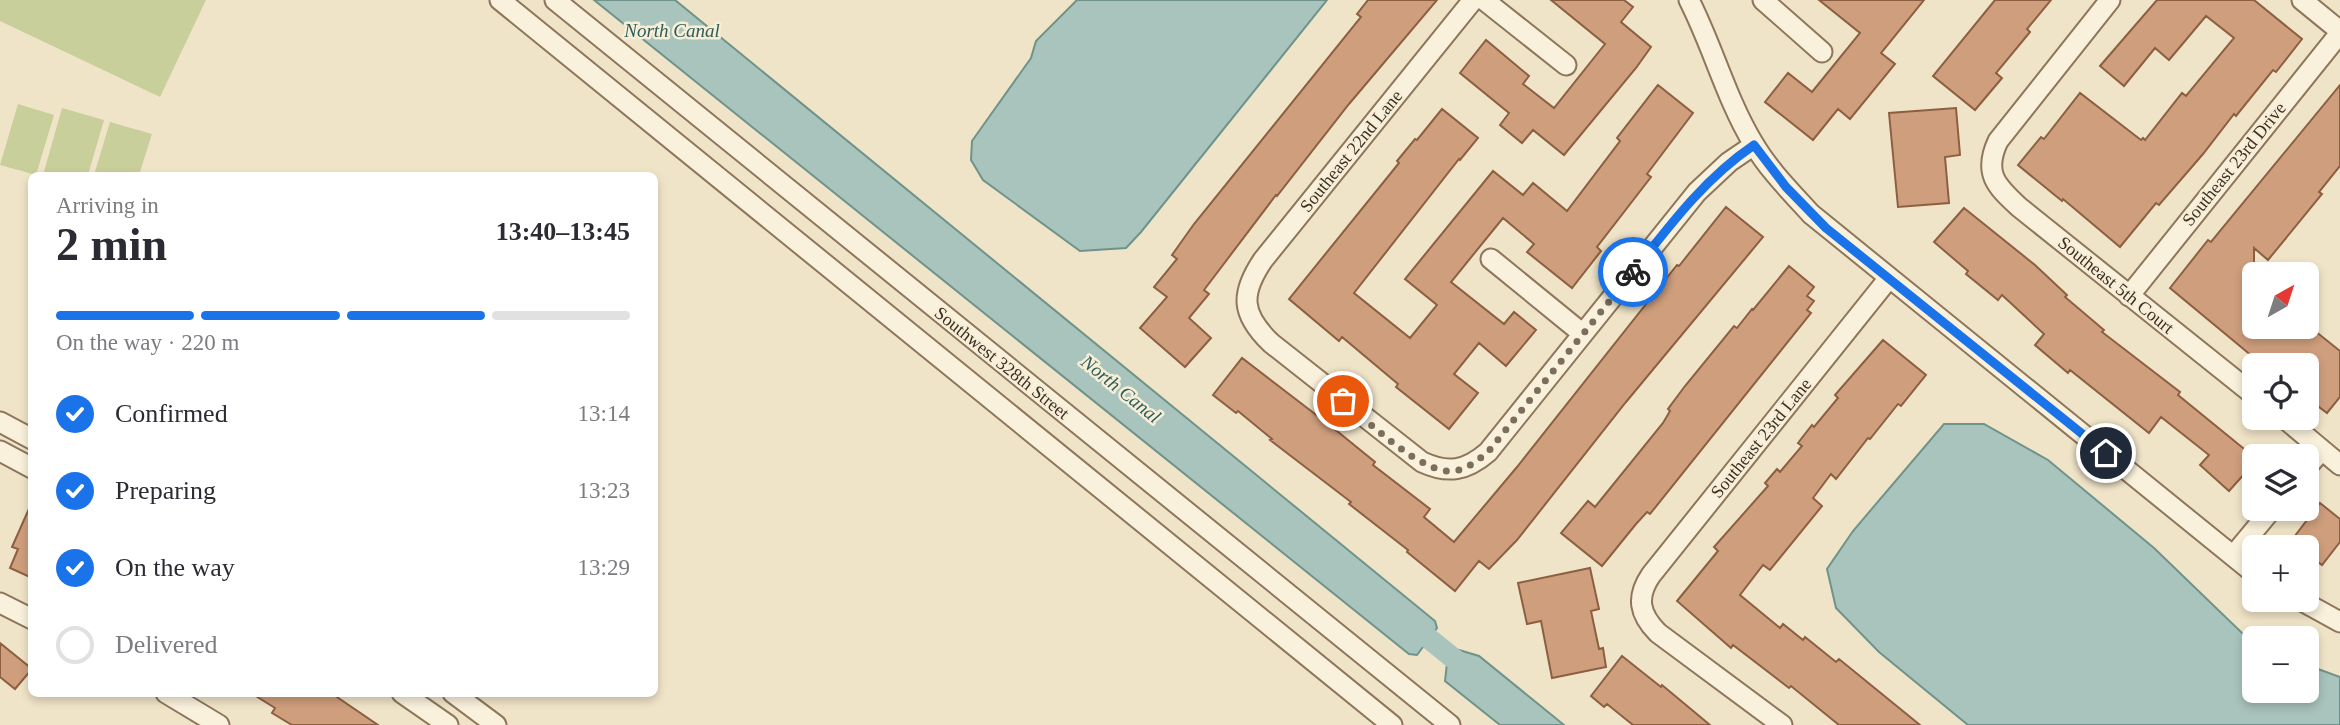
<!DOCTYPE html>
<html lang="en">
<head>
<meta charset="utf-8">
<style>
	:root { --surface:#fff; --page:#f2f2f3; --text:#2b2b33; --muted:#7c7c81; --line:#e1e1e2; --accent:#1a73e8 }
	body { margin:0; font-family:Georgia,serif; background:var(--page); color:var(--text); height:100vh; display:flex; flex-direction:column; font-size:26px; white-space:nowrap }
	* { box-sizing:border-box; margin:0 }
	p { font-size:23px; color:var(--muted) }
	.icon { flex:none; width:38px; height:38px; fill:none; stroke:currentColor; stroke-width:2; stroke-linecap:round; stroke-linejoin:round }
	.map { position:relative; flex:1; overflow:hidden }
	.sheet { position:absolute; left:28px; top:172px; width:630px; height:525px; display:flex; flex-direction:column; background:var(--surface); border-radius:10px; box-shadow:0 4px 10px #0003 }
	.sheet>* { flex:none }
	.needle { width:46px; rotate:39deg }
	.controls { position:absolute; left:2242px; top:262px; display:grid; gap:14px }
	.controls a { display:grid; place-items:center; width:77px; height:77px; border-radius:10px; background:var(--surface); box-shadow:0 4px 10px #0003; font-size:35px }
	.pin { position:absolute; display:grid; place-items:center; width:60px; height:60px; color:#fff; margin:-30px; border:4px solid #fff; border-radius:50%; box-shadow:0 2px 7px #0007 }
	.courier { position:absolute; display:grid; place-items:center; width:70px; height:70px; margin:-35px; border:5px solid #1a73e8; border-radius:50%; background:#fff; color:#222; box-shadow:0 2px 9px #0007 }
	.headline em { font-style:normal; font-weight:700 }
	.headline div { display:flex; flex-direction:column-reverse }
	.headline { display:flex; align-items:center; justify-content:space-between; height:119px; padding:0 28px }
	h1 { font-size:46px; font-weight:700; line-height:52px }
	.bar { display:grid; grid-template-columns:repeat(4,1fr); gap:10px 7px; align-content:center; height:84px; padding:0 28px }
	.bar i { height:9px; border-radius:5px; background:var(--line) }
	.bar .on { background:var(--accent) }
	.bar p { grid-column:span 4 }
	ol { padding:0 28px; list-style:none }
	li { display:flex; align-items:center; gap:21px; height:77px }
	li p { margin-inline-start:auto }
	li .icon { padding:7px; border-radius:50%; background:var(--accent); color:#fff; stroke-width:4 }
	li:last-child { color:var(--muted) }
	li i { width:38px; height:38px; border:4px solid var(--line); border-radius:50% }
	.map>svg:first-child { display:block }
	.green { fill:#c9cf9b }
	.water { fill:#a9c4bc; stroke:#6f938a; stroke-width:2 }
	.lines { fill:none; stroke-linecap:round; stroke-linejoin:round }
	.canal { stroke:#a9c4bc; stroke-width:21 }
	.building { fill:#cf9f7d; stroke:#8d5f41; stroke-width:2 }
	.minor-casing { stroke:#8d765c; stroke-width:23 }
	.minor { stroke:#faf1dc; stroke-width:19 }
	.done { stroke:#7c6e5b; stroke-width:7; stroke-dasharray:0 12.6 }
	.route { stroke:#1a73e8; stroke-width:9 }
	.labels { text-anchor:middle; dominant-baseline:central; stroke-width:5; stroke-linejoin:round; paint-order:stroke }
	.street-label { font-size:18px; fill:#3d2e20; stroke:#f7eed8 }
	.water-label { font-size:19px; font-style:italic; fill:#2f5d5a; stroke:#f7eed8 }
</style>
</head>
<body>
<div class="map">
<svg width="2340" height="725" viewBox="0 0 2340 725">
	<rect width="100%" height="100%" fill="#f0e4c8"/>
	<!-- green -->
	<path class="green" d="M0,0H206L160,97L0,21Z
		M18,104L54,115L36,175L0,165Z
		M62,108L104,120L88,175H43Z
		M110,122L152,134L139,175H94Z"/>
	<!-- water -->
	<path class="water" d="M594,0H675L1435,621L1437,628L1417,655L1409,654Z
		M1077,0H1327L1141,232L1126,248L1080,251L983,180L971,160L972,141L1031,58L1036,41Z
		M1944,424H1984L2048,460L2154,548L2242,633L2254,641V691H2306L2307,665L2340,677V725H1968L1879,652L1836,608L1827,569L1853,531Z
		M1459,650L1479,656L1564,725H1500L1445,681L1447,663Z"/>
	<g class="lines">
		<!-- canal -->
		<path class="canal" d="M1406,620L1474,675"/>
	</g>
	<!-- building -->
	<path class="building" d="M1368,0H1437L1349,104L1277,196L1276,195L1204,290L1209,294L1189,318L1211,338L1185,367L1140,328L1167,297L1154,287L1177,259L1172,255L1194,224L1361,17L1357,14Z
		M1551,0H1624L1633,7L1621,22L1651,47L1636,68L1564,155L1533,130L1522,143L1500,125L1509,113L1460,73L1486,40L1529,76L1523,84L1554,108L1605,44Z
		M1819,0H1924L1881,53L1895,64L1850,119L1838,109L1813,140L1765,102L1788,73L1812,92L1860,33Z
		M1995,0H2051L2027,29L2030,32L1996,73L2002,78L1975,110L1933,76Z
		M2157,0H2254L2302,39L2276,72L2273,70L2236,116L2234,114L2203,154L2159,205L2156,203L2120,247L2063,199L2062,201L2018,165L2041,137L2044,139L2080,93L2141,140L2143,138L2145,140L2182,93L2186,96L2234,38L2206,16L2169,60L2155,48L2124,86L2100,66Z
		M1658,85L1693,113L1647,174L1651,177L1597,247L1601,251L1572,288L1527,252L1534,244L1503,218L1451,282L1504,324L1514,312L1536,330L1506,366L1479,343L1454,374L1478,393L1449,429L1396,387L1398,384L1342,337L1339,341L1289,299L1399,163L1397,161L1415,139L1417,140L1442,109L1478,138L1460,160L1459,159L1354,293L1410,338L1437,305L1405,279L1493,171L1523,195L1533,183L1567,211L1620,141L1617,138Z
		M2340,85V166L2319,192L2322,194L2268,260L2254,248V327H2310L2340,351V397L2327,413L2306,397V366H2264L2170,288L2208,240L2211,242Z
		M1956,108L1960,155L1945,157L1949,203L1898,207L1889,113Z
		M1726,207L1763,237L1626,402L1517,540L1489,569L1479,561L1455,591L1407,552L1408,550L1349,504L1351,502L1270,440L1272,439L1238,411L1236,413L1213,395L1242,358L1332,427L1375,462L1373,465L1430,509L1424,517L1454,542L1517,467L1677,265L1679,266Z
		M1964,208L2035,265L2067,295L2065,297L2104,330L2102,332L2180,392L2178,395L2254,457V463L2229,491L2200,465L2209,455L2161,417L2149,433L2070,370L2068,373L2035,345L2044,334L2002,295L1998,300L1966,274L1968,271L1934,242Z
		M1789,266L1814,287L1807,296L1814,301L1807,310L1811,313L1650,514L1647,512L1636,524L1602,566L1561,533L1588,501L1595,507L1663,423L1670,411L1668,409L1685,386L1734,326L1737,328L1752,309L1753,310Z
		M1883,340L1926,375L1901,406L1898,404L1870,439L1868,438L1836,479L1831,474L1813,498L1822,506L1770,570L1763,565L1740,595L1780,628L1783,624L1803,640L1805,637L1836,662L1839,659L1920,725H1839L1791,686L1789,688L1733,645L1731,648L1677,601L1718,551L1714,547L1768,486L1765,483L1777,469L1780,472L1802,446L1798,443L1812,425L1814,427L1838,398L1835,395Z
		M32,502V578L10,568L18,549L12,547Z
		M2320,503L2340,519V542L2322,565L2306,553V548H2300L2291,541Z
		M1590,568L1599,609L1591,611L1599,649L1603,648L1606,667L1552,678L1541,621L1527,624L1518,583Z
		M0,643L32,669L15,689L0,677Z
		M1622,656L1661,687L1662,685L1710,725H1633L1607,704L1604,707L1591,696Z
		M251,693H331L378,725H292L272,713L275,708Z"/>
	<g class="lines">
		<!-- minor casing -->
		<g class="minor-casing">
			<path id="minor" d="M500,0L1392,725
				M555,0L1450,725
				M1473,0L1263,260C1240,294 1241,314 1271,343L1422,462C1448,474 1466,471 1488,452L1697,192L1729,162L1754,145
				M1484,0L1566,65
				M1689,0C1713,47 1726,98 1753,143C1768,169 1791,192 1811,214L2254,573
				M1763,0L1822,52
				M2110,0L1998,141C1983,173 1996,186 2019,207L2254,395
				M2302,0L2340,31
				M1491,259L1583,334
				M2129,296L2340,33
				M2284,418L2340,465
				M0,422L32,439
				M0,451L32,468
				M2306,468L2322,450
				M2233,556L2272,509
				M2300,600L2340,622
				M0,603L32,619
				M166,693L219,725
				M402,693L448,725
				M453,693L496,725
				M1782,725L1658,633C1639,614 1636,597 1651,575L1889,278"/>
		</g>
		<!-- minor -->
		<use href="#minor" class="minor"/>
	</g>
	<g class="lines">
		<!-- done -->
		<path class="done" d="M1343,401C1368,421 1422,475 1454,471C1468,469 1478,460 1488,452L1633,272"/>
		<!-- route -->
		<path class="route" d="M1633,272C1670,225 1704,179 1754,145L1786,187L1826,228L2106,453"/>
	</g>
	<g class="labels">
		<!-- street labels -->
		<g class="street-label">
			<text transform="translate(1351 151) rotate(-51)">Southeast 22nd Lane</text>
			<text transform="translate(2234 164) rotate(-51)">Southeast 23rd Drive</text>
			<text transform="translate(2116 285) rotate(39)">Southeast 5th Court</text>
			<text transform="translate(1002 363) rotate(39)">Southwest 328th Street</text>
			<text transform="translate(1761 438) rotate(-51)">Southeast 23rd Lane</text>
		</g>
		<!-- water labels -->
		<g class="water-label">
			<text x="672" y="30">North Canal</text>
			<text transform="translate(1121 389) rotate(39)">North Canal</text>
		</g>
	</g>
</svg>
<div class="controls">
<a><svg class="needle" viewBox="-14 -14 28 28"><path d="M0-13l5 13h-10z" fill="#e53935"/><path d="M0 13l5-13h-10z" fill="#7c7c81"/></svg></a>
<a><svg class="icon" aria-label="locate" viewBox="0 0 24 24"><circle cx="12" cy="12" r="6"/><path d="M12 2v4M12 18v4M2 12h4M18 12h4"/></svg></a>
<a><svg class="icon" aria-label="layers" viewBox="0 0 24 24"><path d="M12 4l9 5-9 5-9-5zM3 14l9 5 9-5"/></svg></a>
<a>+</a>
<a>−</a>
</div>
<div class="pin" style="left:1343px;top:401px;background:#ea580c"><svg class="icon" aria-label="bag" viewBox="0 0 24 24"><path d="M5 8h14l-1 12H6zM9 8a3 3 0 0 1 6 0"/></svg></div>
<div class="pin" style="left:2106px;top:453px;background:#1f2937"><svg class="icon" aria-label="home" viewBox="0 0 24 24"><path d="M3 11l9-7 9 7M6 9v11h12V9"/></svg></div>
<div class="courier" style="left:1633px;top:272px"><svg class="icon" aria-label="bike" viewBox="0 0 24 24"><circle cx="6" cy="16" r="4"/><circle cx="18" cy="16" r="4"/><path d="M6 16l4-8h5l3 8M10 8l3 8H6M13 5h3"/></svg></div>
<section class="sheet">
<div class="headline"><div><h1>2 min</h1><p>Arriving in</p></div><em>13:40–13:45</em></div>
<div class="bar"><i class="on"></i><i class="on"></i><i class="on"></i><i></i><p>On the way · 220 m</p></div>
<ol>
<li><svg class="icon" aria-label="check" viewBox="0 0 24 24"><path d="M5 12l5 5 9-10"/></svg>Confirmed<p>13:14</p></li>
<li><svg class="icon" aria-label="check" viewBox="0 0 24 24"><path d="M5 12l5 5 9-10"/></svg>Preparing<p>13:23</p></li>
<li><svg class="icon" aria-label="check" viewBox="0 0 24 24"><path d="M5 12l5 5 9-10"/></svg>On the way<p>13:29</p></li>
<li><i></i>Delivered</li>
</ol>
</section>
</div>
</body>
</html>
